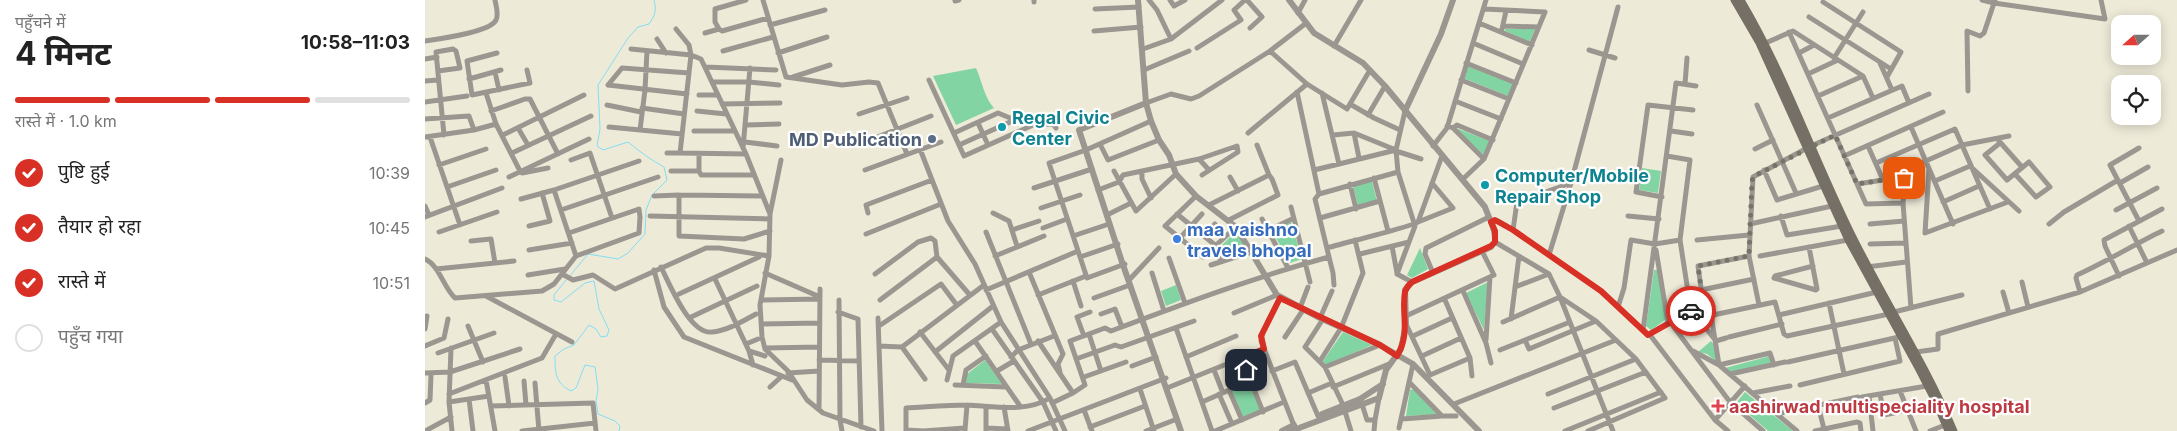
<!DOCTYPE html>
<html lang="hi">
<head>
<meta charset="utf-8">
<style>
	:root { --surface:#fff; --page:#f6f6f6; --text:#222; --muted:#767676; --line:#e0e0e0; --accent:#d93025 }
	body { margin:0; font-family:Inter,"Noto Sans Devanagari",sans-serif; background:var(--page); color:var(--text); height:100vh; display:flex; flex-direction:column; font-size:19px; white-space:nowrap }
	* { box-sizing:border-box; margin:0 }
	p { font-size:16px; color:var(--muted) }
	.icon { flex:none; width:28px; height:28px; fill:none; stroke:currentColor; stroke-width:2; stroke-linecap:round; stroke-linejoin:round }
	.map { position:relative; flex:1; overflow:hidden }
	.panel { display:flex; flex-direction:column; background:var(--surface); width:425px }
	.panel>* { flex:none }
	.needle { width:32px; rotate:249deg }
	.tools { position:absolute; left:1686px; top:15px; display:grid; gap:10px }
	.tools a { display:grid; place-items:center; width:50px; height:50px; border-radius:10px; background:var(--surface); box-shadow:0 2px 12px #0003; font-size:25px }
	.pin { position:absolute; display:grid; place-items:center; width:42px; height:42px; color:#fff; margin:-21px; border-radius:10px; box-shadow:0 2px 8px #0006 }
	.courier { position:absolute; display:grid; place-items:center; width:50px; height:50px; margin:-25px; border:4px solid #d93025; border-radius:50%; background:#fff; color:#222; box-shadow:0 1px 6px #0007 }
	.summary em { font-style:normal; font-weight:700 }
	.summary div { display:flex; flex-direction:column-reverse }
	.summary { display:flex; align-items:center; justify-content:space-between; height:85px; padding:0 15px }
	h1 { font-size:32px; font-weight:700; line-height:38px }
	.bar { display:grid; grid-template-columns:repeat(4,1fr); gap:8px 5px; align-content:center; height:60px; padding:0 15px }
	.bar i { height:6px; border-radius:4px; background:var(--line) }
	.bar .active { background:var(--accent) }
	.bar p { grid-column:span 4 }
	ol { padding:0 15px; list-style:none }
	li { display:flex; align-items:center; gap:15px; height:55px }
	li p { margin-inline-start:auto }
	li .icon { padding:5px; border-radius:50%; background:var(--accent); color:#fff; stroke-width:4 }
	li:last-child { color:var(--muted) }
	li i { width:28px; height:28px; border:2px solid var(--line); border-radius:50% }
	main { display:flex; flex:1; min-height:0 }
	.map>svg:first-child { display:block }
	.green { fill:#82d5a2 }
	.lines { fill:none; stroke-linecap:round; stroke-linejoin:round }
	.stream { stroke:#83ddf7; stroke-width:1 }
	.minor { stroke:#9b9790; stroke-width:5 }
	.tertiary { stroke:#9b9790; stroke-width:6 }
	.secondary { stroke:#766f66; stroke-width:7 }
	.done { stroke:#767469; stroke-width:5; stroke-dasharray:0 9 }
	.route { stroke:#d93025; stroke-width:6 }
	.culture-dot { fill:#0f9aa8; stroke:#fff; stroke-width:2 }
	.service-dot { fill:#5c6f8a; stroke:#fff; stroke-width:2 }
	.shop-dot { fill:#3f7fe0; stroke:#fff; stroke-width:2 }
	.health-dot { fill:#e0444e; stroke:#fff; stroke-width:2 }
	.labels { text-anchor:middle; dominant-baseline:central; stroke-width:4.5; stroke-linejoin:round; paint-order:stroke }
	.culture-label { font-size:18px; font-weight:bold; fill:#0d838f; stroke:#fff; text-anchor:start }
	.service-label { font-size:18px; font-weight:bold; fill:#4e5e75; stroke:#fff; text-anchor:end }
	.shop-label { font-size:18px; font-weight:bold; fill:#366cbe; stroke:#fff; text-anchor:start }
	.health-label { font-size:18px; font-weight:bold; fill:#be3a42; stroke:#fff; text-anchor:start }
</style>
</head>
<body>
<main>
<section class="panel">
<div class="summary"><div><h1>4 मिनट</h1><p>पहुँचने में</p></div><em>10:58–11:03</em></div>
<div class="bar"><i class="active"></i><i class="active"></i><i class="active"></i><i></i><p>रास्ते में · 1.0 km</p></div>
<ol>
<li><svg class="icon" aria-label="check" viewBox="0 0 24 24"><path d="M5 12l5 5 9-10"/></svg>पुष्टि हुई<p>10:39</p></li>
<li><svg class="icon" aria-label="check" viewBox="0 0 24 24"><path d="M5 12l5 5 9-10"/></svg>तैयार हो रहा<p>10:45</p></li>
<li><svg class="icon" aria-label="check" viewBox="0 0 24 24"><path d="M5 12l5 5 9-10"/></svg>रास्ते में<p>10:51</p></li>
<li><i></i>पहुँच गया</li>
</ol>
</section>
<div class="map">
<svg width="1752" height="431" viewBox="0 0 1752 431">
	<rect width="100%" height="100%" fill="#eeead8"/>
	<!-- green -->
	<path class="green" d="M1080,29H1110L1105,42L1080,31Z
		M1043,66L1088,84L1083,96L1038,78Z
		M551,68C557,81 559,97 569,108L531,125L508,76Z
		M1031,128L1065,141L1059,155L1030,130Z
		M1217,168L1236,171L1233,193L1214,190Z
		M947,181L952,201L933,206L928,186Z
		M866,222L877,259L865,263L847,231Z
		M811,231L823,250L799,258L792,250Z
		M995,248L1003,269L987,278L982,275Z
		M1229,270H1233L1243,318L1226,330L1221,326Z
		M1063,282L1059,330L1041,293Z
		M751,285L756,300L741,306L736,291Z
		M918,332L947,345L901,365L898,361Z
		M1286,341L1290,346L1292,362L1282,354L1273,352Z
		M1345,356L1347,366L1308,376L1300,368Z
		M560,360L577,384L541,383L542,374Z
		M824,383L835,410L818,417L807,391Z
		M989,389L1012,414L1011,415L981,416L985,390Z
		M1320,392L1368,431H1343L1311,403Z"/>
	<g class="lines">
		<!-- stream -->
		<path class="stream" d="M144,277L163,254L193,259L203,253L220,234L221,210L227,195L242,180L239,167C226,160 214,151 203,142L178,150L172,146L175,129L173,85L203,38L213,27L224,24C230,16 232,10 229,0
			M141,280L129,295V300L136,302L160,283L169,281L174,309L184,330L182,336L176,337L171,329L164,325L149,345L139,349L130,356C130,372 130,383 146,391L151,388L160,365L170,367L173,389L171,401L173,414L190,421L195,426L194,431"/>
		<!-- minor -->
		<path class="minor" d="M321,0L290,9V22L294,29L297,31L343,18
			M338,0L361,77L417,85L444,82L453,83L482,154
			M609,0V2
			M724,0L732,10L746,39
			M745,0L749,6L760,0
			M822,0L837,17L825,28
			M1557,0L1569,3L1680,19L1676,0
			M530,1L534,0
			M1398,2L1476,52L1462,77
			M670,9L714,7
			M873,13L880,0
			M1384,17L1466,69
			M1054,23L1107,45
			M345,25L400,10
			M1079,26L1114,27
			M251,29L264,45L266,55L255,153L321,154
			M1077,29L1081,11
			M669,31L716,27
			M1364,32L1441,204L1478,203
			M280,33L294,29
			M232,39L241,53
			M0,41C13,39 66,32 71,20C74,14 71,6 70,0
			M1048,43L1098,64
			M1336,45L1368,31L1438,76L1448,98
			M909,46L936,0
			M772,48L816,20L809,10L820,0
			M206,49L266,55L276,59L321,154L345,214
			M718,49L746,39L797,0
			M1164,50L1190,58
			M298,51L348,37
			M845,51L882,84L922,109L945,70
			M72,53L42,61L47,95L105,83L102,70
			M353,53L402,37
			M1374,53L1389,45
			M1409,58L1438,12
			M0,59L12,57
			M1041,63L1091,83
			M1455,63L1467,90
			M281,67L351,70
			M719,70L764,51
			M13,71L35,68L31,51L28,49L11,52L19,135
			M70,72L74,90
			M1383,74L1413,60
			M368,77L405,65
			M44,79L76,70
			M504,80L534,145
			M1036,80L1084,99
			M0,81L13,80
			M288,82H324L354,85
			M1260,84L1262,58
			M183,85L197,68L264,73
			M183,85L262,94
			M1543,91L1542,31L1555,36L1559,33L1570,0
			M61,93L71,124L95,171L97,173L123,168
			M897,93L914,164L971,150
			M274,95H293
			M1393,96L1438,76
			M1030,101L1076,119
			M0,102L42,96
			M721,103L746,94L766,99L774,96L845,51L880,24
			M297,104L355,103
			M925,104L949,118L975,130
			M182,105L216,112
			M1332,105L1371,193
			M217,108L259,114
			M66,111L100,99H105L133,154
			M272,111L301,114
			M980,111L971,150L973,172L990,226L972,274L987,282
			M434,114L482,98
			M943,115L960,86
			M594,118L534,145L539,156L608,125L628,124L631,128
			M1403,118L1477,86L1484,103
			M0,119L44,116L49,130
			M553,123L563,145
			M321,125L354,124
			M1022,126L1028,128L1059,159
			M184,127L257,134
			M1486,127L1528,224
			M93,128L103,145
			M1028,128L1032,125L1068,140
			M215,130L220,90L222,51
			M269,131H310
			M1246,131L1267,134
			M529,133L573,113L590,120
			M823,133L882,84
			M929,133L934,158
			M78,135L159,95
			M908,135L929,133L971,150
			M0,137L49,130L71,124
			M5,137L35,225
			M1574,141L1597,167
			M320,142L352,146
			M437,143L506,116
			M1575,143L1560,155L1582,180L1604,162L1625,187L1611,197L1590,174
			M675,144L683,160L734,140
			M1008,146L1022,128L1061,0
			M1443,146L1458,180
			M318,148L325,68
			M495,149L523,221L550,264L576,322L625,398L640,431
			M1330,149L1348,140
			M971,151L996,159
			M87,153L166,116
			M242,153H255
			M274,154V171L276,175H329
			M1242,156L1265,160L1255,240L1266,311
			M1419,156L1518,112
			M774,159L784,170
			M146,160L165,153L187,218
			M356,160L345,214L344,256L335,305L337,337L340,349L363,371L382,400L398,413L449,431
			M1451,163L1530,129L1565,209
			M14,165L61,149
			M1504,169L1500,233L1583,202
			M440,170L516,142
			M889,170L914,164
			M1339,170L1352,200L1398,186
			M246,171H274
			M689,171L711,211L751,174
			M717,171V179L726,198
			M1480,171L1478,203L1486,308
			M84,177L164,139
			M805,177L813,191
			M949,178L963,231
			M1038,179L1059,159L1120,12L1059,9
			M1510,181L1545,166L1594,211
			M1695,183L1723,167
			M925,184L931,209
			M1432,184L1458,180L1537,145L1584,136
			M22,187L71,170
			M609,188L667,169
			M129,190L151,256
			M673,190L694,182L698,175L774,159L812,146L813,152L777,175
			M894,194L973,172
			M254,195L337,196
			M229,196L254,195V236L319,239L345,231
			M771,196L740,226L778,257L811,227
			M1237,197L1211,192L1223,105L1268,110
			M96,199L129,190L214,161
			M1518,202L1554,186
			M784,205L844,175L832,145
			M0,206L4,215
			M866,207L885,282
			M616,208L655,195
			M136,210L233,177
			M1691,210L1732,188
			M443,213L441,205L507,180
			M568,213L584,221L592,246
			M752,214L790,245
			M682,215L706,203
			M225,216L345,219
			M1203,216L1234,219
			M1356,216L1362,235L1417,226
			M0,217L77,188
			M895,218L955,201
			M837,219L863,268
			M804,220L853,195L847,179L844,175
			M1714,221L1685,165L1714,148
			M993,222L1017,156
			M1066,222L1073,221L1088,230L1176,291L1223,335L1278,302L1280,314
			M1325,224L1407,206
			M1445,224L1479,221
			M1624,224L1639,212L1693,180
			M104,226L125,221L117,193
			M1704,226L1722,263
			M618,228L642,219
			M587,230L614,221
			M844,230L867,219
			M1088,230L1092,202L1146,183
			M14,232L72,212
			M561,232L606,344
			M441,234L516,204
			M648,236L684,224
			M779,236L790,224
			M755,238L777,214
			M1272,240L1324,235
			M46,241L66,239L70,263
			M1070,242L1124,274L1135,297L1171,321L1211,359L1240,398L1163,431
			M1445,244L1480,243
			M967,246L972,273
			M1384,247L1392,289L1391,290L1349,278L1350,276L1388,266
			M788,248L796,261
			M902,248C915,244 989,226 993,222L1028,208L1007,183
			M104,250L147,243
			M1231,250L1243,323
			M935,254L984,242
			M1124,255L1146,183L1193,7
			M570,256L619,236
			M1335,256L1423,240
			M655,257L693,244
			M904,257L908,273L909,285
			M744,258L760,303
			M0,259C15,266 18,287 30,298L117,291L129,284L151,256L214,233L215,217L214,209L144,233
			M700,264L662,278L624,163L661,150L726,121
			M786,265L826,252
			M236,267C244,283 265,335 287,332C302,331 318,321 331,314
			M1442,267L1481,262
			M11,269L89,261
			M229,270L239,307L259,337L367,380
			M604,272L638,354L633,364L635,372
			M340,273L395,297
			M727,273L739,311
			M1008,273L1000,254L1001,248L1064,217
			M137,274L148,280L168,275L190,289L281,248H294L344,256
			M450,274L493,242L506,238L510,241L512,257
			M103,275L140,269
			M1694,276L1680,246L1679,240L1737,209
			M290,279L324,351L328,365
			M705,279L734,248
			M648,281L656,306
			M1597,282L1603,307
			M1090,287L1124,274
			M561,290L653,251
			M1276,290L1329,279
			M1038,291L1061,343L1066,363
			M1578,292L1584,313
			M1655,292L1651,278L1652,275C1681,262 1708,245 1737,231
			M254,294L334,257
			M613,295L661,276
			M61,296L147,342
			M669,298L705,285
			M855,298L838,332L836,341L870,428
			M336,300L395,299
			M414,300L415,420L417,431
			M455,300L512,257L544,294
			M1020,300L1045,358L1047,376
			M1278,302L1273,266L1324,256
			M1404,303L1419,374
			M1334,305L1324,256L1328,177L1386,146L1504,94
			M1193,307L1199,288L1206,240L1230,244L1255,240
			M875,308L883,287
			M1266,311L1288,315L1350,302L1359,334L1362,336L1464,314
			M413,312L433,319L436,427
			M1469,312L1537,295
			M809,313L852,295
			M676,314L690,309L697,327
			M1354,315L1452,292
			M981,316L1069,275L1057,251
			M1272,317L1291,341L1301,338
			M264,318L332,286
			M453,318L457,431
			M895,318L907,291
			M898,319L880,347L900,367L918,405L926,431
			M1086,319L1094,256
			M1287,321L1294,365L1345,353L1349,365
			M1078,322L1135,297L1188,431
			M1245,322L1305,402L1338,431
			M336,324L394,323
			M981,324L1005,375L1045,358
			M43,326L58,362
			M454,326L516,284L531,304
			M751,328L787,431
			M0,329L2,316
			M567,329L618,402L631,431
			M1218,330L1251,83L1271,86
			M495,332L524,370
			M664,334L676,371
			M1225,335L1290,420L1303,431
			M659,336L652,317L665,312
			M988,336L1027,318
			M860,337L878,310
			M1304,337L1357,324
			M1061,340L1065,277
			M1100,340L1104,349L1171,321
			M550,341L595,406
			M613,341L648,393
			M321,344L333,339
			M0,346L19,338L23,319
			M454,346L477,347L500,379
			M477,347L559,285
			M26,348L24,402L27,431
			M340,348L394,347
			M1075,350L1145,322
			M324,351L340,356
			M1268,351L1294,365L1372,431
			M510,352L568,306
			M1491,352L1513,349V334L1655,292L1752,250
			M13,353L69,333
			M997,356L1036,338
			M586,357L593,350L629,336
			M761,357L811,336
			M651,359L690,345L696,347L769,321
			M817,359L838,412
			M394,360L434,361
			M895,361L916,328L938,273L930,240
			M1363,362L1474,337
			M707,366L731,357
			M900,367L955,345
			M789,370L798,393
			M572,371L589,361
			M847,371L870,362L893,416
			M0,373L25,372L95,349
			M363,373L394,371
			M1305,374L1360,362
			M80,377L84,406
			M659,377L701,362
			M61,380L70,431
			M522,380L528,356L576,322
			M99,381L101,405
			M110,383L114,431
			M530,385L581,387
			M538,385L541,370L561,356
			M1375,385L1475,361L1470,338
			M345,387L356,377
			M908,387L964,364
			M742,388L839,349
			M715,389L729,431
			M804,390L817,420
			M1475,391L1491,431
			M883,393L907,383
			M1328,393L1365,386
			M24,394L117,358L131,334
			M794,394L807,424
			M1123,394L1211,359
			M1455,394L1459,415L1483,410
			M1444,396L1448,431
			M1437,397L1502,386
			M44,399L48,431
			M936,401L942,420H950L954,398
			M24,402L64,396
			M777,402L825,381
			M0,403L5,400L6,375
			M627,403L648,393L660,385L645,341L680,328L686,331C758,304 830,277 904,257L890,199L894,194L872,92
			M1029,404L1191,340
			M1393,405L1399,429
			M66,406L168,403L171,431
			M579,407L583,431
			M1129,408L1221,372
			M394,410L395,289
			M659,410L667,431
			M1352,414L1433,397
			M1017,416H1031
			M977,419L1017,416L984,382
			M1290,420L1320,386
			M665,427L720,406
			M561,428L582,429
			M974,428L988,364
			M481,430L499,431
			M540,430L542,405
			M0,431L26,417
			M97,431L170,423
			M481,431V408C501,407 522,405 542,405C569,406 601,413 625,398
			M498,431L540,428
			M561,431V407
			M603,431L741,378
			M721,431L752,419
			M790,431L859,402
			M949,431L950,420
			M1140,431L1236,392
			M1390,431L1432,422L1435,423L1436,431
			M1505,431L1520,425"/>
		<!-- tertiary -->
		<path class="tertiary" d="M713,0L721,103L654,130L697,262L756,431
			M864,0L889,33L938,63L960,86L1060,207C1064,219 1071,229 1070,242L1066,247L987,282L980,290L981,324L976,349L961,370L954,398L866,431
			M721,103L726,121L734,140L744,155L751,174L771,196L811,227L852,295L895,318L955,345L988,364L1054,431
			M980,111L1016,34L1028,0
			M897,414L935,399L958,384
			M857,431L869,425"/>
		<!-- secondary -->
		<path class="secondary" d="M1309,0L1334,43L1423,240L1492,366L1511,403L1523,431
			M1316,0C1360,74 1388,156 1426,233C1459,300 1500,362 1529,431"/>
	</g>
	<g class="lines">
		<!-- done -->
		<path class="done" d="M1266,311L1278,302L1273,266L1324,256L1327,180L1331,175L1410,135L1432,184L1458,180L1480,171L1479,178"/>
		<!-- route -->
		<path class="route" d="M821,370L817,358L839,349L836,336L855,298L955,345L972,356C986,333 976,313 980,292C981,287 984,285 987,282L1066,246L1070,242V231L1066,222L1070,220L1088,230L1176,291L1223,335L1266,311"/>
	</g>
	<!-- markers -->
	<g class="culture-dot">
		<circle cx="577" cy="127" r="5"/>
		<circle cx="1060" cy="185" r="5"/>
	</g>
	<circle class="service-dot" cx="507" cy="139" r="5"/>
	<circle class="shop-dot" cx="752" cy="239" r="5"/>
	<path class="health-dot" d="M1290.5 398.5h5v5h5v5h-5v5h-5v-5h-5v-5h5z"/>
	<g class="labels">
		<!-- culture labels -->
		<g class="culture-label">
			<text x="587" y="117">Regal Civic<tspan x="587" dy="21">Center</tspan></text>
			<text x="1070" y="175">Computer/Mobile<tspan x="1070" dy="21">Repair Shop</tspan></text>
		</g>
		<!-- service labels -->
		<g class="service-label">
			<text x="497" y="139">MD Publication</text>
		</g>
		<!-- shop labels -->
		<g class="shop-label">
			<text x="762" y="229">maa vaishno<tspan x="762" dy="21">travels bhopal</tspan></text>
		</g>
		<!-- health labels -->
		<g class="health-label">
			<text x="1304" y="406">aashirwad multispeciality hospital</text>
		</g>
	</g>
</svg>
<div class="tools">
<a><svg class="needle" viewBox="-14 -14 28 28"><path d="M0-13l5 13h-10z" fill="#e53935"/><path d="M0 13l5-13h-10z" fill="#767676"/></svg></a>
<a><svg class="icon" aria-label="locate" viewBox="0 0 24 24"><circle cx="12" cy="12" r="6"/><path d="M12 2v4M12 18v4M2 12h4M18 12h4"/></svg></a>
</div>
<div class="pin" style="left:1479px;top:178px;background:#ea580c"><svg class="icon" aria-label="bag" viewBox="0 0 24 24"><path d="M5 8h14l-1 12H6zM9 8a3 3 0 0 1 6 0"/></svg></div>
<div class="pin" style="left:821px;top:370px;background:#1f2937"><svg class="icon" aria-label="home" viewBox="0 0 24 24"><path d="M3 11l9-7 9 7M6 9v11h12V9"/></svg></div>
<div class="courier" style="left:1266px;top:311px"><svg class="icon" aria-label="car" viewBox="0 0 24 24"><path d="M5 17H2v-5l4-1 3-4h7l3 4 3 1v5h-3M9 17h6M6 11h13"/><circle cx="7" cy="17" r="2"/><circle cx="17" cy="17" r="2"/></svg></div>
</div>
</main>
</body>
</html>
